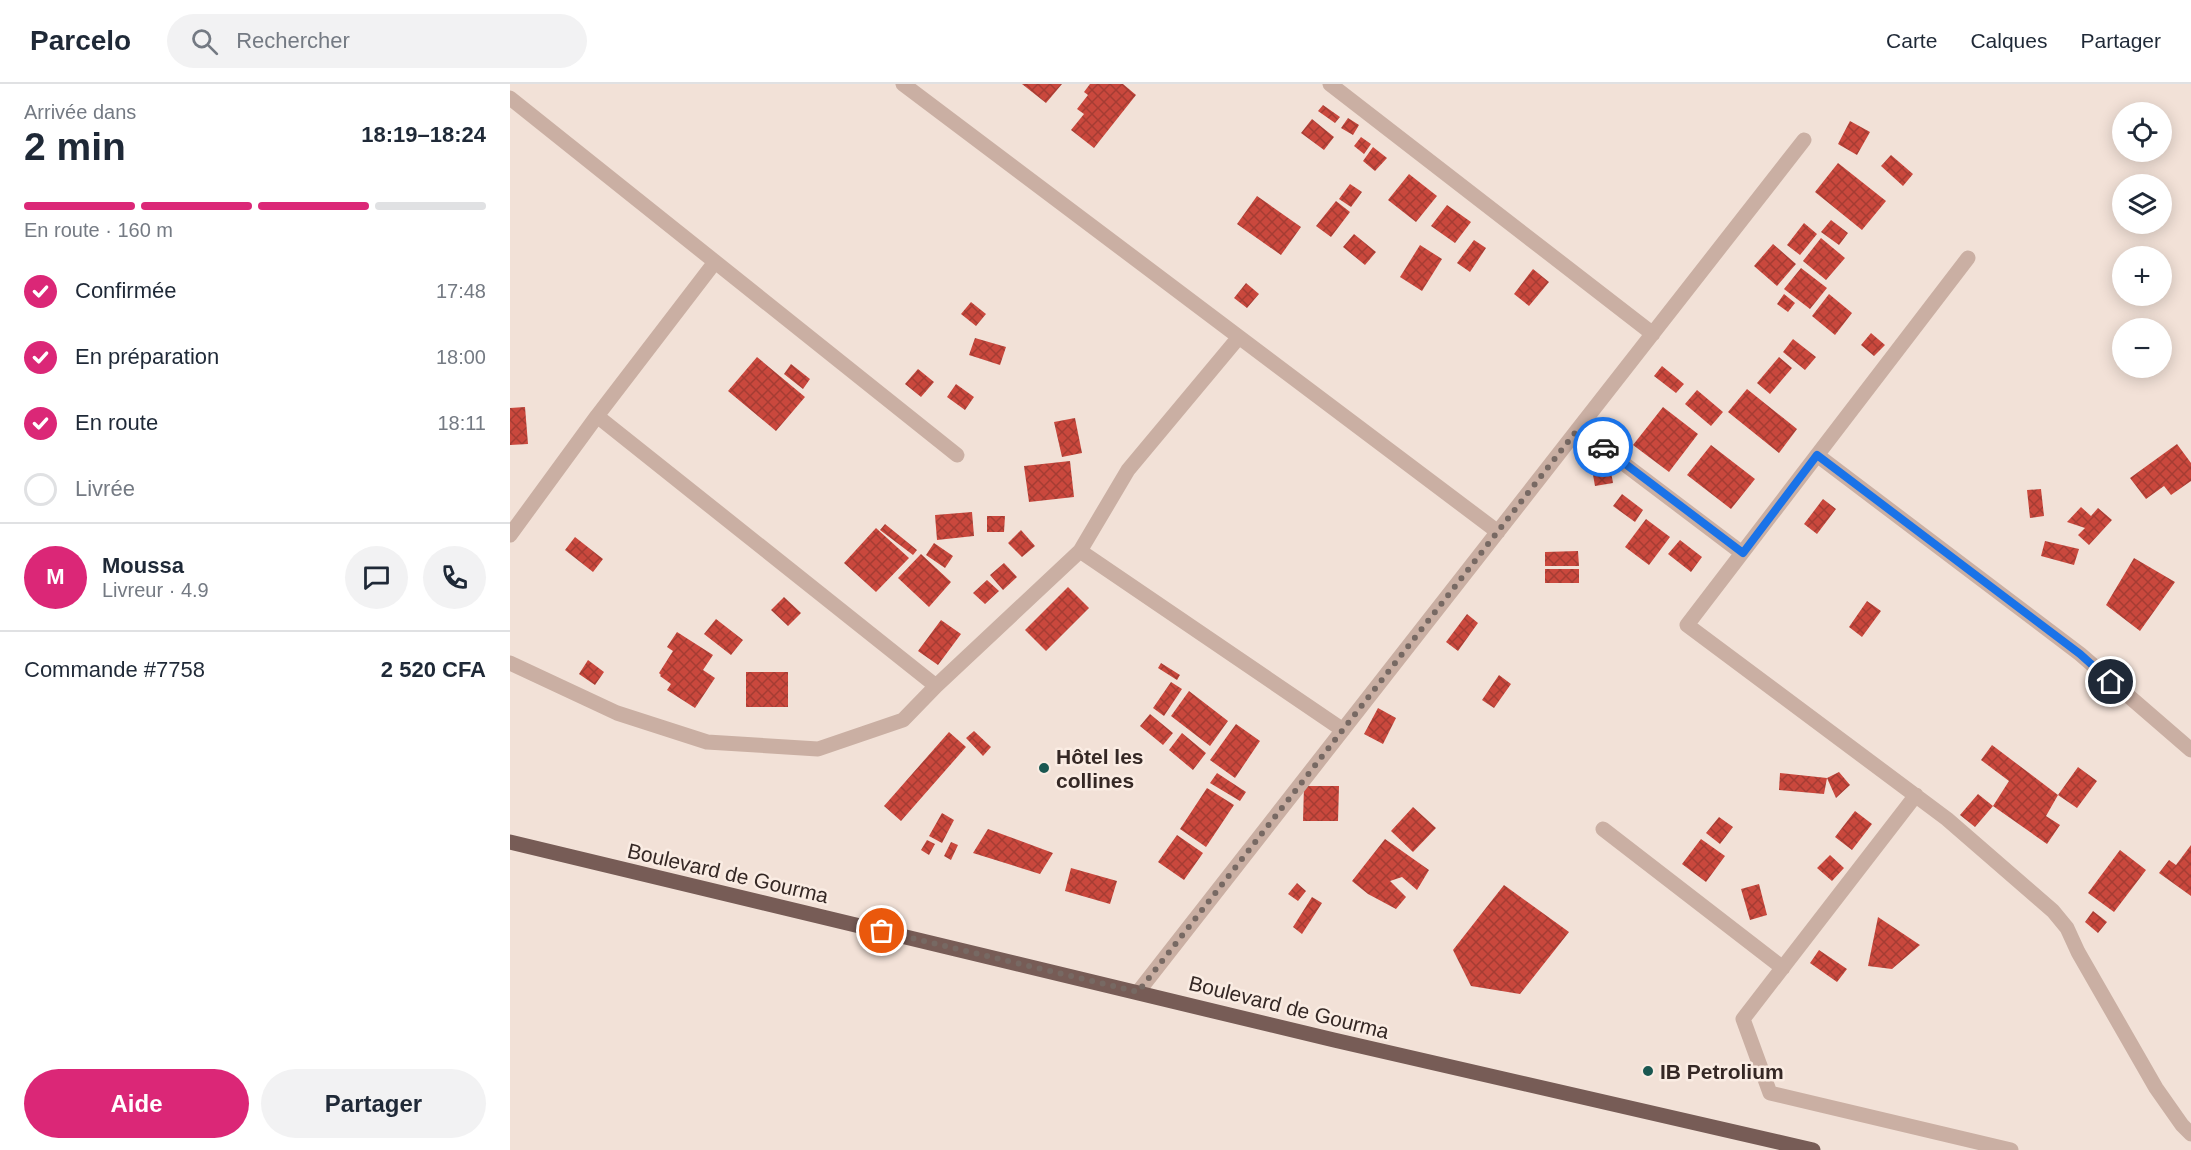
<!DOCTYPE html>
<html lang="fr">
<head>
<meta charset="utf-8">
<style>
	:root { --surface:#fff; --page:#f2f2f3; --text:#1f2937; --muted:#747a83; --line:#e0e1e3; --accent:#db2777 }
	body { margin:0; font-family:Helvetica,sans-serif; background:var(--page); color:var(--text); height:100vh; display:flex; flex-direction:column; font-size:22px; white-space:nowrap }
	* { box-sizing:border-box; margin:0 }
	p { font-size:20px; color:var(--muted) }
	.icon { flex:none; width:33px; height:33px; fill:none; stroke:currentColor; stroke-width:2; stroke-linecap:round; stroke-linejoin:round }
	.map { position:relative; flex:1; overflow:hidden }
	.sheet { display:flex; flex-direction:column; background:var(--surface); width:510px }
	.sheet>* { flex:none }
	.controls { position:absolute; left:1602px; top:18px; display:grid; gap:12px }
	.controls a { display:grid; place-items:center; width:60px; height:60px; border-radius:50%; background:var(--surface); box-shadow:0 3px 15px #0003; font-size:30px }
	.pin { position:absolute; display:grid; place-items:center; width:51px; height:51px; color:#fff; margin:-26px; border:3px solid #fff; border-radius:50%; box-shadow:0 2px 6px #0007 }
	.courier { position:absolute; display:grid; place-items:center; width:60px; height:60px; margin:-30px; border:4px solid #1a73e8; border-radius:50%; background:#fff; color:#222; box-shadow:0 2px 8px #0007 }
	.head em { font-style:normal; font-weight:800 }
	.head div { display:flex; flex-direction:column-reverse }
	.head { display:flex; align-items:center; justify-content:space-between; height:102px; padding:0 24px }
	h1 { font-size:39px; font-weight:800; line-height:45px }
	.bar { display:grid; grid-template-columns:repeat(4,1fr); gap:9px 6px; align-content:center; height:72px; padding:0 24px }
	.bar i { height:8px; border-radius:4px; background:var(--line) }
	.bar .current { background:var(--accent) }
	.bar p { grid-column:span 4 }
	.line { display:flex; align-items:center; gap:15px; padding:0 24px; border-top:2px solid var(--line) }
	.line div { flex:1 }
	.round { display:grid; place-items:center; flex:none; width:63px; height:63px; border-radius:32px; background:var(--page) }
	ol { padding:0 24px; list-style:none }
	li { display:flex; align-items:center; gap:18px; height:66px }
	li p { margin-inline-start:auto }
	li .icon { padding:6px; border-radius:50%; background:var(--accent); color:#fff; stroke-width:4 }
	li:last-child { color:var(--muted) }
	li i { width:33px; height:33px; border:3px solid var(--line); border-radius:50% }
	.action { display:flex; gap:12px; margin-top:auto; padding:12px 24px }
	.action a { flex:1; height:69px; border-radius:36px; background:var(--accent); color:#fff; font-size:24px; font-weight:800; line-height:69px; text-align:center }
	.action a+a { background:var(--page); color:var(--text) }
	header { display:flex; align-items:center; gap:36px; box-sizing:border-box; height:84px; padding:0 30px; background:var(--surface); border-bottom:2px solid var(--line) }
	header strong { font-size:28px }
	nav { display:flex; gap:33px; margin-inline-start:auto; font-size:21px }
	.search { width:420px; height:54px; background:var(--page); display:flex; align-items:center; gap:15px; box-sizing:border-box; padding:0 21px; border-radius:33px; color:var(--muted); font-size:22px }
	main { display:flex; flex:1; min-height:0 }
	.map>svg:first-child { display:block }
	.building { fill:url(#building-cross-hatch) }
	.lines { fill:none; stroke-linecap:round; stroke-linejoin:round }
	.minor { stroke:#caafa3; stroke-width:15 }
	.major { stroke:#775c56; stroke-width:15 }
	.done { stroke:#776963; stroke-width:6; stroke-dasharray:0 10.8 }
	.route { stroke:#1a73e8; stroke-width:8 }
	.poi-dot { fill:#1a5751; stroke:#faece3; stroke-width:2 }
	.labels { text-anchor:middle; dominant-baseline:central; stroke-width:5; stroke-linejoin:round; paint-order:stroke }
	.poi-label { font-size:21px; font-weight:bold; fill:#352825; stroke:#faece3; text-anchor:start }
	.street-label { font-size:21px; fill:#352825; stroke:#faece3 }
</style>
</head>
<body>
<header>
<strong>Parcelo</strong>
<div class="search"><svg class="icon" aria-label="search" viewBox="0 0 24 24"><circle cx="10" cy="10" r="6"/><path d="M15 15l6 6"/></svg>Rechercher</div>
<nav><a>Carte</a><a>Calques</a><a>Partager</a></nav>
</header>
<main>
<section class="sheet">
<div class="head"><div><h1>2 min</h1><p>Arrivée dans</p></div><em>18:19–18:24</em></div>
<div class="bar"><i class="current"></i><i class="current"></i><i class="current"></i><i></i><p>En route · 160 m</p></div>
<ol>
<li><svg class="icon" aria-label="check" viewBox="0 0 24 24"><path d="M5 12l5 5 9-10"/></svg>Confirmée<p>17:48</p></li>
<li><svg class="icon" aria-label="check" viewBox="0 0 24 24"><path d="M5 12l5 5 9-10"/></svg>En préparation<p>18:00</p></li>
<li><svg class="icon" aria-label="check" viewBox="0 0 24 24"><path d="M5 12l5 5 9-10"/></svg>En route<p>18:11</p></li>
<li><i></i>Livrée</li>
</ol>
<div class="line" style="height:108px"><b class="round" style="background:var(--accent);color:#fff">M</b><div><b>Moussa</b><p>Livreur · 4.9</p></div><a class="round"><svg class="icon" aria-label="chat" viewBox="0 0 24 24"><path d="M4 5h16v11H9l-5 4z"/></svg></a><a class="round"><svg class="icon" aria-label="phone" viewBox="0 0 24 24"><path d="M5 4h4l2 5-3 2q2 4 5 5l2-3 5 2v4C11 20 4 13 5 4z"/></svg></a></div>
<div class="line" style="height:78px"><div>Commande #7758</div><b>2 520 CFA</b></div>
<div class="action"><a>Aide</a><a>Partager</a></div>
</section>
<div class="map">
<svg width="1681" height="1066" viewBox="0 0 1681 1066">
	<defs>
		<pattern id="building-cross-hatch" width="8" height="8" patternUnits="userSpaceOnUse" patternTransform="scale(1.5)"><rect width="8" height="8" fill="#ca483d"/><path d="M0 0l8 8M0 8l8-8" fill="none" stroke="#a53c33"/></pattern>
	</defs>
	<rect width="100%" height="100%" fill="#f2e1d7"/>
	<!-- building -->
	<path class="building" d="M512,0H552L536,19Z
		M580,0H613L626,11L584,64L561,46L574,30L567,25L578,11L574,8Z
		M813,21L830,33L825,39L808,27Z
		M838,34L849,41L843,51L831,44Z
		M802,35L824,53L814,66L791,49Z
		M1340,37L1360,48L1347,71L1328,60Z
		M851,53L861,60L854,70L844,62Z
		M863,63L877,74L865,87L853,77Z
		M1381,71L1403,90L1393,102L1371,82Z
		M1328,79L1376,117L1352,146L1305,108Z
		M899,90L927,112L906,138L878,116Z
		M840,100L852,108L841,123L829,115Z
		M747,112L791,143L771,171L727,140Z
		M826,117L840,128L821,153L806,142Z
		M937,121L961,138L945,159L921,142Z
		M1321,136L1338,149L1329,161L1311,148Z
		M1294,139L1307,150L1290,171L1277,161Z
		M844,150L866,168L855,181L833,163Z
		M1311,154L1335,174L1316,196L1293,177Z
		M964,156L976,164L960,188L947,179Z
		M1263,160L1286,180L1267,202L1244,182Z
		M910,161L932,175L912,207L890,193Z
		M1291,184L1317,204L1300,225L1274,205Z
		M1023,185L1039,198L1019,222L1004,210Z
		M736,199L749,210L737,224L724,214Z
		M1274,210L1285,219L1278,228L1267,220Z
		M1319,210L1342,229L1325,251L1302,232Z
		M461,218L476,230L466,242L451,230Z
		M1361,249L1375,261L1364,272L1351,261Z
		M465,254L496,263L490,281L459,271Z
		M1283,255L1306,273L1295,286L1273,268Z
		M247,273L295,313L266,347L218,307Z
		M1269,273L1282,284L1260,310L1247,299Z
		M281,280L300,295L293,305L274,290Z
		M1152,282L1174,300L1166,309L1144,292Z
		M408,285L424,298L411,313L395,300Z
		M446,300L464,313L455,326L437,313Z
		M1237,305L1287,345L1269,369L1218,328Z
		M1187,306L1213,328L1201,342L1175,320Z
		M15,323L18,360L0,361V324Z
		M1153,323L1188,350L1159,388L1123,361Z
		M565,334L572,369L552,373L544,338Z
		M1667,360L1681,379V397L1661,411L1654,402L1636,415L1620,394Z
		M1201,361L1245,395L1221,425L1177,391Z
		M1098,371L1103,399L1085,402L1080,374Z
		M560,377L564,413L519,418L514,382Z
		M1531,405L1534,432L1520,434L1517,406Z
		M1112,410L1133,426L1125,438L1103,422Z
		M1313,415L1326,425L1307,450L1294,440Z
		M1571,423L1581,432L1588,424L1602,436L1579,461L1568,451L1575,444L1557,438Z
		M462,428L464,452L427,456L425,431Z
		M477,432H495L494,448H477Z
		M1136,435L1160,453L1139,481L1115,463Z
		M375,440L407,466L403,471L370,446Z
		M366,444L399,474L366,508L334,479Z
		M511,446L525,462L512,473L498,459Z
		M65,453L93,475L83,488L55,466Z
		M1170,456L1192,473L1181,488L1158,470Z
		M1535,457L1569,465L1564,481L1531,472Z
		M424,459L443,472L435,484L416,471Z
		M1068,467L1069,482H1035V468Z
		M411,470L441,498L419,523L388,494Z
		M1624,474L1665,498L1630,547L1596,521Z
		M494,479L507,493L493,506L480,491Z
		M1035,485H1069V499H1035Z
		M477,496L489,507L475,520L463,509Z
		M558,503L579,524L536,567L515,546Z
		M274,513L291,529L278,542L261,526Z
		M1357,517L1371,527L1352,553L1339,543Z
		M957,530L968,539L948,567L936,558Z
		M206,535L233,556L221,571L194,550Z
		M431,536L451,550L428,581L408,567Z
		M167,548L203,571L193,586L205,594L185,624L157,606L161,600L150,592L151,591L149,589L163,567L157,563Z
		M78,576L94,588L85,601L69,590Z
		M651,579L670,591L667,596L648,584Z
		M236,588H278V623H236Z
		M989,591L1001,600L984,624L972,616Z
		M661,598L672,605L654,632L643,624Z
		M679,607L718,637L700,662L661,632Z
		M868,624L886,634L873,660L854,650Z
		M640,630L663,649L653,661L630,642Z
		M726,640L750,657L725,694L700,676Z
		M464,647L481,663L473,672L456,654Z
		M439,648L456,663L391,737L374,722Z
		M672,649L696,669L683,686L659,666Z
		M1482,661L1548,711L1568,683L1587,697L1567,724L1548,711L1536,732L1550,741L1537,760L1483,722L1499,697L1471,676Z
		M1329,688L1340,701L1326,714L1317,694Z
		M707,689L736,708L730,717L700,699Z
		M1270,689L1317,694L1314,710L1269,706Z
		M794,702H829L828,737H793Z
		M697,704L724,721L696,763L670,745Z
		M1468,710L1483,722L1465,743L1450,731Z
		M903,723L926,744L903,768L881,747Z
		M1345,727L1362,740L1342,766L1325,753Z
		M432,729L444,736L432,759L419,752Z
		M1209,733L1223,743L1210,760L1196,749Z
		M478,745L543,769L530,790L463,769Z
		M667,751L693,769L674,796L648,778Z
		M875,755L919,786L907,806L892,793L880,797L896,813L886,825L858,810L842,797Z
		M1191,755L1215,772L1196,798L1172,780Z
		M417,756L425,760L419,771L411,766Z
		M441,758L448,761L441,776L434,772Z
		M1681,761V812L1649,789L1659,776L1666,781Z
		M1610,766L1636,786L1604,828L1578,809Z
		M1320,771L1334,784L1322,797L1307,784Z
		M561,784L607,797L600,820L555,807Z
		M787,799L796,807L788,817L778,810Z
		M1249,800L1257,831L1240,836L1231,805Z
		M994,801L1059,848L1010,910L961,902L943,866Z
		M802,813L812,819L792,850L783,843Z
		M1583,827L1597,838L1588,849L1575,838Z
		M1368,833L1410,861L1382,885L1358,882Z
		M1309,866L1337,885L1327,898L1300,879Z"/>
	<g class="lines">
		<!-- minor -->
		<path class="minor" d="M393,0L988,448
			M820,0L1143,250
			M0,14L447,371
			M1458,174L1177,541L1437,735L1543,827L1557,844L1568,868L1646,1004L1672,1041L1681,1050
			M87,332L426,602
			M1068,345L1232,469
			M1307,371L1570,570L1681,666
			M0,451L87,332L205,178
			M570,467L833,646
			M0,579L107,629L197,658L308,665L393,636L426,602L570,467L618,386L729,253
			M1406,711L1233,935L1260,1009L1501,1066
			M1093,745L1273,884
			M628,908L1294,56"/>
		<!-- major -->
		<path class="major" d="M0,758L824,956L1303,1066"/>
	</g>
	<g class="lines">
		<!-- done -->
		<path class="done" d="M372,847L628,908L1068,345L1093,363"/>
		<!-- route -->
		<path class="route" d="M1093,363L1233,469L1307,371L1570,570L1601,598"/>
	</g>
	<!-- markers -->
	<g class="poi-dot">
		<circle cx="534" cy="684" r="6"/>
		<circle cx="1138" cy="987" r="6"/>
	</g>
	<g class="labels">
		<!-- poi labels -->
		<g class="poi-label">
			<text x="546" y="672">Hôtel les<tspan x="546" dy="24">collines</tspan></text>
			<text x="1150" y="987">IB Petrolium</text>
		</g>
		<!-- street labels -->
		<g class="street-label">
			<text transform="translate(218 789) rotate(13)">Boulevard de Gourma</text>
			<text transform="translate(779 923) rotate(14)">Boulevard de Gourma</text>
		</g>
	</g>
</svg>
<div class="controls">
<a><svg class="icon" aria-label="locate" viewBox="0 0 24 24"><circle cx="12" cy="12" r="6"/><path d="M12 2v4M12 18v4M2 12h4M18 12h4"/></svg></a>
<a><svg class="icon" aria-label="layers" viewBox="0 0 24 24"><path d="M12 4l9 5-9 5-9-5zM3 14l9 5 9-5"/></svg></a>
<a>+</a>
<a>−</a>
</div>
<div class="pin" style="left:372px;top:847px;background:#ea580c"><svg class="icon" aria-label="bag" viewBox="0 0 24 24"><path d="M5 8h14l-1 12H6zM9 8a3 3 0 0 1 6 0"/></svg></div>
<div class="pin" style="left:1601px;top:598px;background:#1f2937"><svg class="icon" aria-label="home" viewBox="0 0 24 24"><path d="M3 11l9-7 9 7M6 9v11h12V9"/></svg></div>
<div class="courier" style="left:1093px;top:363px"><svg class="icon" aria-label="car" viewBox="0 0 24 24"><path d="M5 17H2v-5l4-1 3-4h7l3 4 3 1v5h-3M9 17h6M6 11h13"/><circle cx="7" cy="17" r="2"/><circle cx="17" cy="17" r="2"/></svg></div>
</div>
</main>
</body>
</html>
